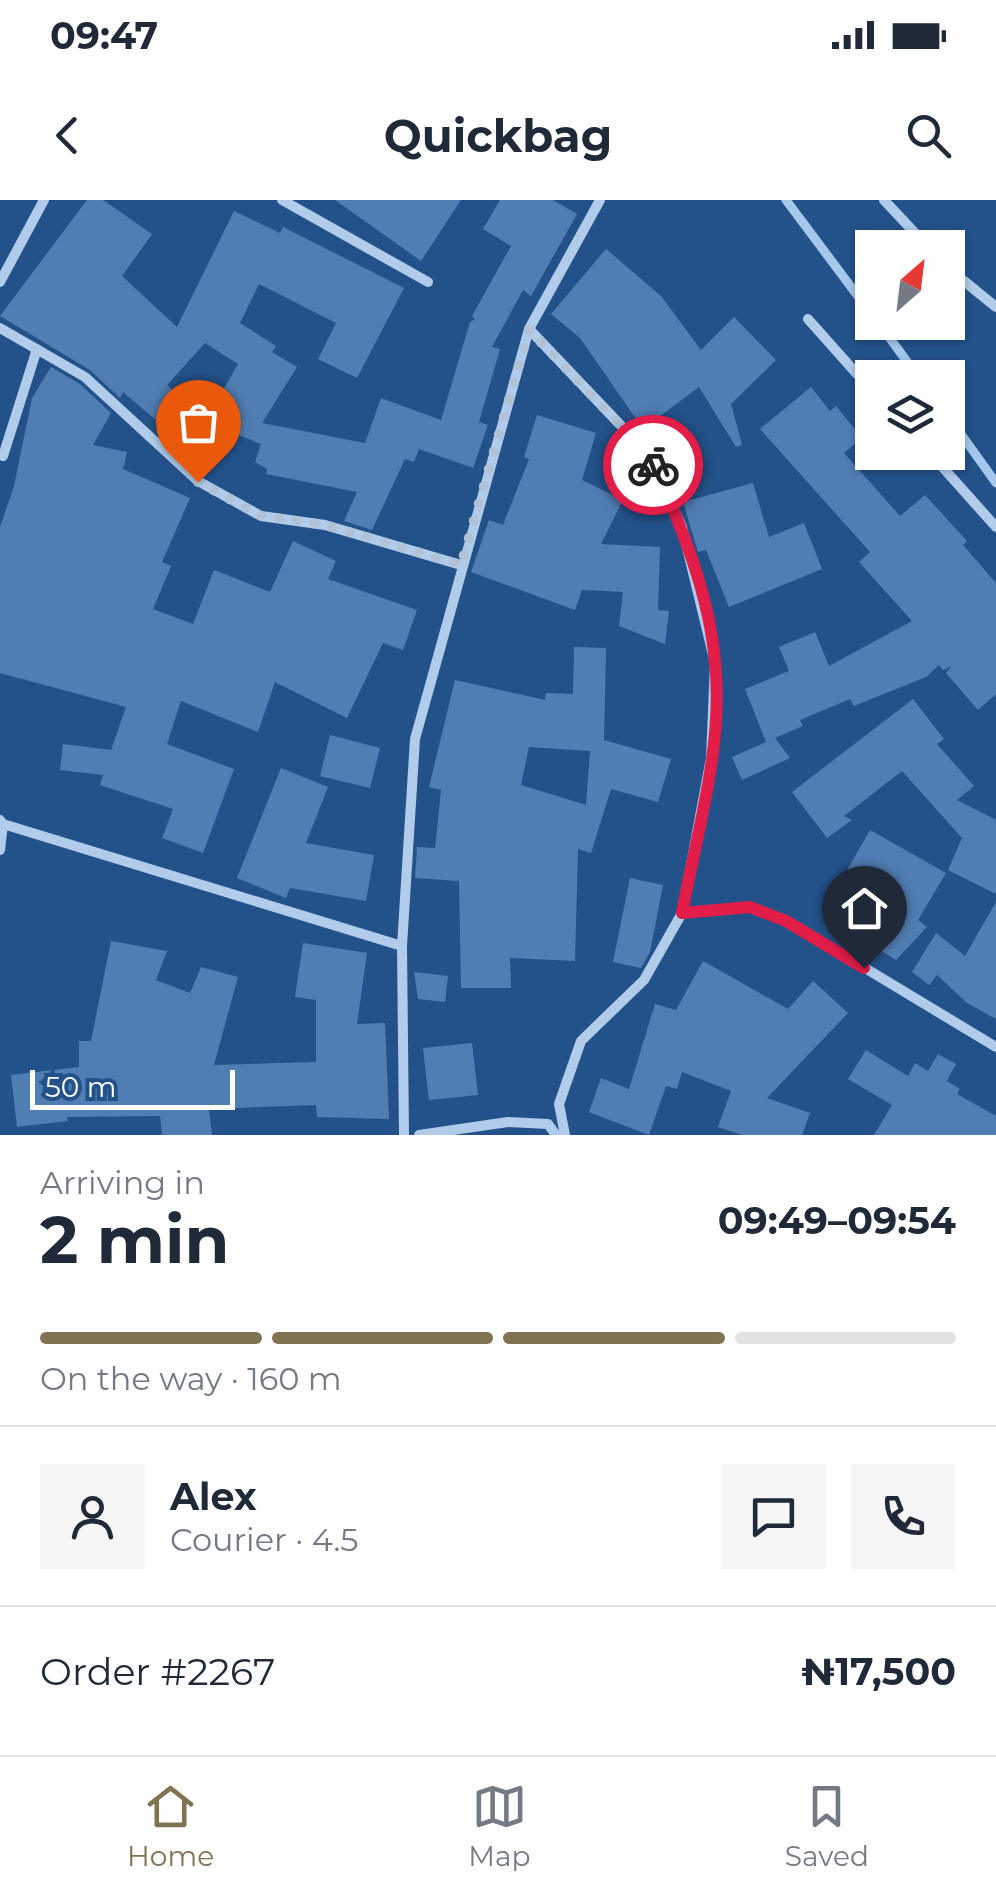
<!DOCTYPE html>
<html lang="en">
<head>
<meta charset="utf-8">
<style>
	:root { --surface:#fff; --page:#f6f6f7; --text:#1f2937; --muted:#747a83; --line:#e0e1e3; --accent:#807352 }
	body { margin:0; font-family:Montserrat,sans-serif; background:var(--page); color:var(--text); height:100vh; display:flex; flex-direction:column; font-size:38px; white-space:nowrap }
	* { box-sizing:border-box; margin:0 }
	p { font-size:32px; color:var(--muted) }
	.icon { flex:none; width:55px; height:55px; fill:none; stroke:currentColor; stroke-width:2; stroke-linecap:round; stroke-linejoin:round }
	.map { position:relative; height:935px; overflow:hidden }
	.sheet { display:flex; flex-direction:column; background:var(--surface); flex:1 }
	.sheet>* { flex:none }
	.needle { width:65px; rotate:28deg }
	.fabs { position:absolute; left:855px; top:30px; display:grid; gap:20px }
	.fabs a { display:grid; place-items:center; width:110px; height:110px; border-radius:0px; background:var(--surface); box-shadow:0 2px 8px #0004; font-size:50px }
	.scale { position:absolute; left:30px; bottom:25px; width:205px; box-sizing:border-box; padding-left:10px; border:5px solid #fff; border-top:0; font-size:28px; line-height:35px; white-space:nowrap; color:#fff; -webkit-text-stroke:8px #23528a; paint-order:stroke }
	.pin { position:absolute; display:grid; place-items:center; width:85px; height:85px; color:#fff; margin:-102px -42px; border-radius:50% 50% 50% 0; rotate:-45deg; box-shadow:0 0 10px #0007 }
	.pin .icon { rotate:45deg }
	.courier { position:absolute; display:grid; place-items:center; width:100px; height:100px; margin:-50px; border:8px solid #e11d48; border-radius:50%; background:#fff; color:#222; box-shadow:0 2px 12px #0007 }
	.overview em { font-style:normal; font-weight:700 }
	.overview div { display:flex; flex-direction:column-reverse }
	.overview { display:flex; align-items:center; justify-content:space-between; height:170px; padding:0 40px }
	h1 { font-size:65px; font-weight:700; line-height:75px }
	.bar { display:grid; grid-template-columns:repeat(4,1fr); gap:15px 10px; align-content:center; height:120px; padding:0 40px }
	.bar i { height:12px; border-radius:8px; background:var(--line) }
	.bar .current { background:var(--accent) }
	.bar p { grid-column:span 4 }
	.line { display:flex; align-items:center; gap:25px; padding:0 40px; border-top:2px solid var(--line) }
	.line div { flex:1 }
	.round { display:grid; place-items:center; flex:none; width:105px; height:105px; border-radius:0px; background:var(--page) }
	.status { display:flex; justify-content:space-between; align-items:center; height:70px; padding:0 50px; background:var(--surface); direction:ltr }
	.status svg { height:28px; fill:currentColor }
	header { display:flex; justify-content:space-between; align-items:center; height:130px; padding:0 40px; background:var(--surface); font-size:45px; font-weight:700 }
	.menu { display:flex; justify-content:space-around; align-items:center; height:140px; border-top:2px solid var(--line); background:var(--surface); font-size:28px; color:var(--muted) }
	.menu a { display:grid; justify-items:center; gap:5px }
	.menu .current { color:var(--accent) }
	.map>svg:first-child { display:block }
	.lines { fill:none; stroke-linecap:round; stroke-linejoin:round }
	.stream { stroke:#a4c7eb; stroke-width:9 }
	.building { fill:#507eb3; fill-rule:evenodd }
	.minor { stroke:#b0ccea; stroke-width:10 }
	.done { stroke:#b2c2d6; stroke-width:10; stroke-dasharray:0 18 }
	.route { stroke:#e11d48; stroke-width:12 }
</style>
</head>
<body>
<div class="status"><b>09:47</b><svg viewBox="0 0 49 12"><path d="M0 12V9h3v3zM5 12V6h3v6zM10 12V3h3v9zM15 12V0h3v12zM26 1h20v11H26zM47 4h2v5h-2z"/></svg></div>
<header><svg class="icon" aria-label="back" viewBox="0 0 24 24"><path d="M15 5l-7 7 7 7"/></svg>Quickbag<svg class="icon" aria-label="search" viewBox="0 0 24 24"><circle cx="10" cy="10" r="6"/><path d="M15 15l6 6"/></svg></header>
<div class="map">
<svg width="996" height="935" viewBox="0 0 996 935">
	<rect width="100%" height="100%" fill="#23528a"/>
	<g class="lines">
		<!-- stream -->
		<path class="stream" d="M786,0L872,115
			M878,122L919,178
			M948,216L996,283"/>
	</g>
	<!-- building -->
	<path class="building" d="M87,0H103L152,34L122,76L177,127L234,11L280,33L283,27L404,88L357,178L318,159L336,123L259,84L240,123L276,146L272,152L297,167L262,223L365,243L381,198L441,220L470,122L475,119L472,116L511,46L483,29L500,0H553L577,14L531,96L523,90L492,147L500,149L479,222L488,225L473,268L419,249L414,262L405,259L372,330L344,321L357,292L266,274L267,269L255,262L261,244L229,231L213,269L168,223L164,227L123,192L120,198L90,170L0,116ZM205,143L238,164L207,218L167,185Z
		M335,0H461L421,61Z
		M606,49L661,96L701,150L734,117L776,160L731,204L742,245L736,247L699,187L643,229L580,138L551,114Z
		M51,167L80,184L111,213L93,245L127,252L123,269L190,298L162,362L171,366L153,409L193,424L214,370L270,392L293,341L336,361L328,379L417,410L403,450L383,443L347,518L275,482L258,532L181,501L167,544L234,569L203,653L162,638L173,609L100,585L103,575L60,570L63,544L111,550L126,507L0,473V327L14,286L32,198Z
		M811,187L830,211L836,206L862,238L844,253L900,316L925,295L967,341L963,345L996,383V494L978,510L946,473L952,466L943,470L939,465L926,477L854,506L850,499L800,520L803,526L775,538L790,558L742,580L732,557L766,542L745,489L789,471L779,447L815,432L829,466L912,421L859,362L870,352L760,229Z
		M537,215L596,233L582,280L623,300L601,344L660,347L658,410L669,411L665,444L619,426L623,392L582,390L575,410L471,372L489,320L503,325L529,259L524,257Z
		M753,283L769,337L804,323L822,369L729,407L706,350L698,352L683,302Z
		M574,447L606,448L604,540L671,559L658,602L611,589L591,653L578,649L575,761L510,758L511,788H461L459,681L415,678L417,647L435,648L441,590L429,587L455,480L545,500L546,493L573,494ZM529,547L590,551L586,605L521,585Z
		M913,499L944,539L937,544L974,586L957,600L996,620V694L948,670L962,638L902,571L844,616L852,620L827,638L792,592Z
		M330,535L380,548L370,588L320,576Z
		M281,568L328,587L306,643L374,655L366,701L290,688L286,698L237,678Z
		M870,630L946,673L918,720L927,727L896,760L822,714Z
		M630,678L663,685L650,752L641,768L613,762Z
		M996,702V819L967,803L937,775L929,785L912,772L936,733L965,756Z
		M111,741L167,751L156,780L190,793L201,767L238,777L214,865L316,862V800L295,797L303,743L367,753L357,824L385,823L389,919L317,917L316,905L209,909L212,935H162L160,916L67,917L68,921L17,927L11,875L79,867V841H91Z
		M703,761L788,809L813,781L848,813L767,898L810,913L802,935H742L718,927L731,891L682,872L677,889L666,886L649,935L589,912L601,878L629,889L655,804L676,810Z
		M414,772L448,776L445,802L418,799Z
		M472,843L478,895L429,900L423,848Z
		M866,850L908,876L915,863L928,871L938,854L956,864L947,881L960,889L957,894L996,916V935H874L892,905L848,879Z"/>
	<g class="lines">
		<!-- minor -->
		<path class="minor" d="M282,0L428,82
			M884,0L929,48
			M948,68L996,107
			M0,82L44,0
			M808,119L872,191
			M0,128L85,177L198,281L261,316L325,325L461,365
			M529,129L648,254L682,327L715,463L711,558L682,713L644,780L581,841L559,904L565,935
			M929,252L996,327
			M3,256L37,149
			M0,620L3,624L402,746
			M0,650L3,624
			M682,713L750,707L787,721L996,847
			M404,935L402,746L415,539L529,129L600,0
			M419,935L508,922L548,924L556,935"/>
	</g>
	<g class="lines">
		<!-- done -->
		<path class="done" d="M198,282L261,316L325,325L461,365L529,130L648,254L653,265"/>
		<!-- route -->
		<path class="route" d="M653,265C682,326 709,394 715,462C724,544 697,632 682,713L750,707L786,721L864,768"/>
	</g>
</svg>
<div class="fabs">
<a><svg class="needle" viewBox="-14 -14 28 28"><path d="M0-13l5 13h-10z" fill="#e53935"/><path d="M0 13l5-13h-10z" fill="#747a83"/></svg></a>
<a><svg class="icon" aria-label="layers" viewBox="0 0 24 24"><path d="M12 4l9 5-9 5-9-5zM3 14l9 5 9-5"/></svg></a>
</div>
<div class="scale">50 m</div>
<div class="pin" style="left:198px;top:282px;background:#ea580c"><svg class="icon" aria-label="bag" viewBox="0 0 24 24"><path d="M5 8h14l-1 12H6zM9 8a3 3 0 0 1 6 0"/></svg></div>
<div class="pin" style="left:864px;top:768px;background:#1f2937"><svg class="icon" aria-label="home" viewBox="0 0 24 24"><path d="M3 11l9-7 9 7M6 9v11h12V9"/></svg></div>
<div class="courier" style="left:653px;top:265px"><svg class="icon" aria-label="bike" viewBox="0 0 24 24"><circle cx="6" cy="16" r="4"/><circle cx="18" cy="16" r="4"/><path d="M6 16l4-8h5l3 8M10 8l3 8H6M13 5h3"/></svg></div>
</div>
<section class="sheet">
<div class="overview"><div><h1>2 min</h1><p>Arriving in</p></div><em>09:49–09:54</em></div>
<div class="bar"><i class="current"></i><i class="current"></i><i class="current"></i><i></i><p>On the way · 160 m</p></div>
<div class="line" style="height:180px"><a class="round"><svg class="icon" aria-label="person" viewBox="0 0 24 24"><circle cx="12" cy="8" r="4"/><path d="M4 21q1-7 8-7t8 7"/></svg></a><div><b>Alex</b><p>Courier · 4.5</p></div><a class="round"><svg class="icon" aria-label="chat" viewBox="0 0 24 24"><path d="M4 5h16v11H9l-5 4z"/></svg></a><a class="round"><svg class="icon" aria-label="phone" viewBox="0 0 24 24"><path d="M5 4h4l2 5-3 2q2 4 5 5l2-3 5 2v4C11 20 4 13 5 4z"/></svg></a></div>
<div class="line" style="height:130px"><div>Order #2267</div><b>₦17,500</b></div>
</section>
<nav class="menu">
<a class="current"><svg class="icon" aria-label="home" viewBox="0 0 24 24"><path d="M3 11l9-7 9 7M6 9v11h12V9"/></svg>Home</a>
<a><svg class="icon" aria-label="map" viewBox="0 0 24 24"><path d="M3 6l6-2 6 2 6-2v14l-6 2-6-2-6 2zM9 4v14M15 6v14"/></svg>Map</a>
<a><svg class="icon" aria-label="saved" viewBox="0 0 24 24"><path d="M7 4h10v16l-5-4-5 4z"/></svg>Saved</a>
</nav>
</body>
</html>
